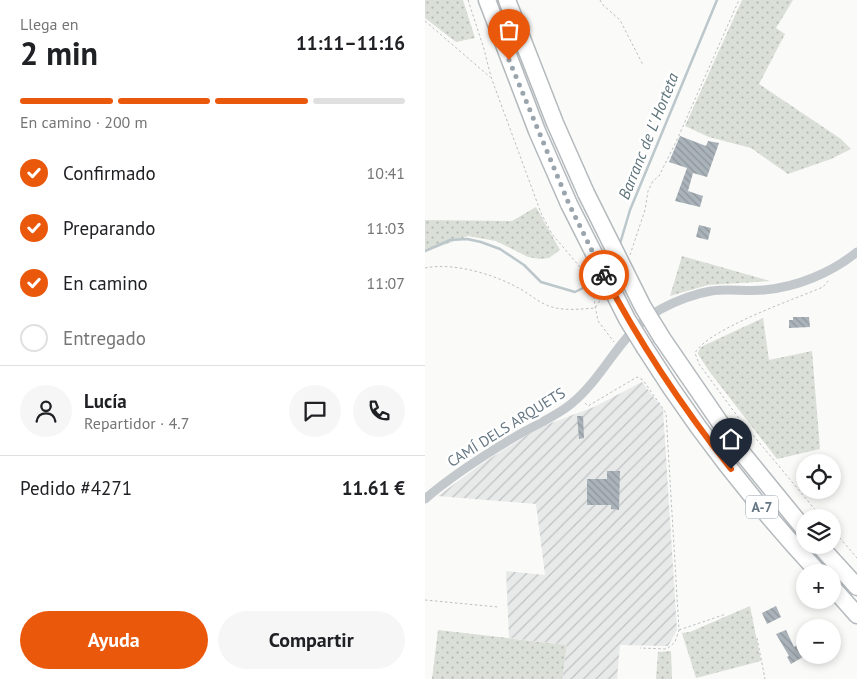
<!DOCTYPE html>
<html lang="es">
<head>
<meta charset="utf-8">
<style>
	:root { --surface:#fff; --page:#f6f6f6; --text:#202124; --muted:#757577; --line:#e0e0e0; --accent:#ea580c }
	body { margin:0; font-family:"PT Sans",sans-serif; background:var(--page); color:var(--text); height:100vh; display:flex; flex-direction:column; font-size:19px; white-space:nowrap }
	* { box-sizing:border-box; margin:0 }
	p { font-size:16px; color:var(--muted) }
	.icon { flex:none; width:28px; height:28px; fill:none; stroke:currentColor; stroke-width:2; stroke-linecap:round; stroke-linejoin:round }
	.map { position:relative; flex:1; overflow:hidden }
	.panel { display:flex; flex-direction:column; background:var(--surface); width:425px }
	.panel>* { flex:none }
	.buttons { position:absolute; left:371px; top:454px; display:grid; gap:10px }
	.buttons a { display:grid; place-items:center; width:45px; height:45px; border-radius:50%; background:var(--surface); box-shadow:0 2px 8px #0003; font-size:25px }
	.pin { position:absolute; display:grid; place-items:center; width:42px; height:42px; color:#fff; margin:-51px -21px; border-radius:50% 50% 50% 0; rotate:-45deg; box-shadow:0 0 5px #0007 }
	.pin .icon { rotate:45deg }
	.courier { position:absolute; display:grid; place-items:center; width:50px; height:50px; margin:-25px; border:4px solid #ea580c; border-radius:50%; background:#fff; color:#222; box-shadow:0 1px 6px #0007 }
	.overview em { font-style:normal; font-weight:800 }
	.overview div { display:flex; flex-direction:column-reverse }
	.overview { display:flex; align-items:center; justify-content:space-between; height:85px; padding:0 20px }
	h1 { font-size:32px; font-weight:800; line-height:38px }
	.bar { display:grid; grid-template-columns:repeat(4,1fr); gap:8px 5px; align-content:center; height:60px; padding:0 20px }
	.bar i { height:6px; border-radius:4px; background:var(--line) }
	.bar .on { background:var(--accent) }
	.bar p { grid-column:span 4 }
	.line { display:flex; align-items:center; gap:12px; padding:0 20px; border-top:1px solid var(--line) }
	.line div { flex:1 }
	.round { display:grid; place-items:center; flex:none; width:52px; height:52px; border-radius:26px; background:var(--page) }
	ol { padding:0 20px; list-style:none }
	li { display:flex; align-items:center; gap:15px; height:55px }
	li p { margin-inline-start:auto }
	li .icon { padding:5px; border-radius:50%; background:var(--accent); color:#fff; stroke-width:4 }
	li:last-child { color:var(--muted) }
	li i { width:28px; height:28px; border:2px solid var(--line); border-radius:50% }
	.button { display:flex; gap:10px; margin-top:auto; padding:10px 20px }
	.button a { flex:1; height:58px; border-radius:30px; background:var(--accent); color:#fff; font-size:20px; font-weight:800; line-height:58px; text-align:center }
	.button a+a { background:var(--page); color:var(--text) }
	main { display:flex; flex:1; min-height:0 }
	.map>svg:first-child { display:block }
	.industrial { fill:url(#industrial-furrows) }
	.grass { fill:url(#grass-dots) }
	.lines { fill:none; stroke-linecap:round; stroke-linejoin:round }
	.stream { stroke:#bbc7cb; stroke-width:2.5 }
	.building { fill:url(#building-back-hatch) }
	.motorway-casing { stroke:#b4b9bd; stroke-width:19 }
	.path { stroke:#bbbfc2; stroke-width:1; stroke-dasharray:2.5 2.5; stroke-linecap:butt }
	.minor { stroke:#c3c8cc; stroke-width:9 }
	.motorway { stroke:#fff; stroke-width:16 }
	.motorway-bridge-casing { stroke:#b4b9bd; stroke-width:19; stroke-linecap:butt }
	.motorway-bridge { stroke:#fff; stroke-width:16 }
	.done { stroke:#99a4ac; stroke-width:5; stroke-dasharray:0 9 }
	.route { stroke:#ea580c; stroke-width:6 }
	.labels { text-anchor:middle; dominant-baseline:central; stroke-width:5; stroke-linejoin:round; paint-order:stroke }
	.shield { fill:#fff; stroke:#939fa8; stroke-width:1 }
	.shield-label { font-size:14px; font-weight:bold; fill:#657683 }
	.street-label { font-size:15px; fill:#657683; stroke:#fff }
	.water-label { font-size:16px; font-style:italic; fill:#60757c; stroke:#fff }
</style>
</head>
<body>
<main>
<section class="panel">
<div class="overview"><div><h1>2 min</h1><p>Llega en</p></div><em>11:11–11:16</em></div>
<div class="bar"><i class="on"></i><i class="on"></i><i class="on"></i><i></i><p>En camino · 200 m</p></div>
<ol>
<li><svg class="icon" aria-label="check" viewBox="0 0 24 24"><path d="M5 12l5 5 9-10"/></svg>Confirmado<p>10:41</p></li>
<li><svg class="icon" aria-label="check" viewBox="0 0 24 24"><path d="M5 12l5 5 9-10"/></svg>Preparando<p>11:03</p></li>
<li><svg class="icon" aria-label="check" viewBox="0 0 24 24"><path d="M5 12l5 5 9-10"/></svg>En camino<p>11:07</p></li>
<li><i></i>Entregado</li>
</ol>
<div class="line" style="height:90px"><a class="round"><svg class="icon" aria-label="person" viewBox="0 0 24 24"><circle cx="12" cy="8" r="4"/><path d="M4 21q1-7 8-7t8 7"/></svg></a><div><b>Lucía</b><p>Repartidor · 4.7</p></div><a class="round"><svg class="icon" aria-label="chat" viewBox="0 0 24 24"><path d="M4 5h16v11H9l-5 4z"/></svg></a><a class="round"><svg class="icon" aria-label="phone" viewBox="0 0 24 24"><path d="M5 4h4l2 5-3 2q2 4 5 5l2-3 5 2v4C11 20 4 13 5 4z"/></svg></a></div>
<div class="line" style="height:65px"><div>Pedido #4271</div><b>11.61 €</b></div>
<div class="button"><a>Ayuda</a><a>Compartir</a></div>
</section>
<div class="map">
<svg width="432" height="679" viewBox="0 0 432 679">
	<defs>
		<pattern id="industrial-furrows" width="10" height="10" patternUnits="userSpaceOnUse" patternTransform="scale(1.25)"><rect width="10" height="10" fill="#e8e9e9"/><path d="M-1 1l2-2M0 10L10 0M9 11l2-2" fill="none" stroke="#c0c1c2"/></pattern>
		<pattern id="grass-dots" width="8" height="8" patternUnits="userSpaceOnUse" patternTransform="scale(1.25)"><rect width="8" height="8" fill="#dadfd7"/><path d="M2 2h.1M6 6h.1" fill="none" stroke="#b4b9b4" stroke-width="1.8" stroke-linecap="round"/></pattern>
		<pattern id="building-back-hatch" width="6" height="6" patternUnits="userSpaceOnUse" patternTransform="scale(1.25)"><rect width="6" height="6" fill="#aab3b9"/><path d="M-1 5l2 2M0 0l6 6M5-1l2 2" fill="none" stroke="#8e969c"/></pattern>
	</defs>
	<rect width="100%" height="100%" fill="#fafaf8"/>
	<!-- industrial -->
	<path class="industrial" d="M217,382L238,409L252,630L243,646L195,645L192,679H137L142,645L84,638L81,571L120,575L111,504L13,496L55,465L113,428L169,407Z"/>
	<!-- grass -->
	<path class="grass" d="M0,0H38L50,38L31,42L0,18Z
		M317,0H368L351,28L360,34L334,84L416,139L426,149L406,159L363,174L326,148L284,137L260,126Z
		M111,207L135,250L124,258L115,259L103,257L71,241L43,236L0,252V220L87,221Z
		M257,256L345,281L283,285L245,296Z
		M338,318L344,360L387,351L395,449L352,459L284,371L273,354L275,348L280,345Z
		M325,606L336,661L271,678L257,633L265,632Z
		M13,630L142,645L137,679H7Z
		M246,651L247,679H231L233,652Z"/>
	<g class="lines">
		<!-- stream -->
		<path class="stream" d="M194,247L205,210L292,0
			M0,251L25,240L42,239L56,242L75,249L99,265L116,282L150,292L162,286"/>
	</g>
	<!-- building -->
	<path class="building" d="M255,136L281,146L283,141L294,143L282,177L268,173L263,191L278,196L275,207L250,201L262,168L244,162Z
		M274,225L286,228L283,240L271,237Z
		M368,317H384L385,327L364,328V320H368Z
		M152,416H158L159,438L154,439Z
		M182,471H195L194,510L186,509V505H162V479H182Z
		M351,606L356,617L342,624L337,613Z
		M361,630L369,647L372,645L378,657L366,664L362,657L364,656L351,634Z"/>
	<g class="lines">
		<!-- motorway casing -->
		<g class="motorway-casing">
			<path id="motorway" d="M62,0L112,131L144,204
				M82,0L130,123L161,193
				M237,338L309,443L380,530
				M220,348C270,428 329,503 393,572
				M394,545L432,587
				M408,588L432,615"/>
		</g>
		<!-- path -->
		<path class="path" d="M43,0L59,49L66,77L116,213L127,234L160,273L168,294L173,321L189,342
			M175,0L178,5L195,20L218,65
			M0,21L65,77
			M205,255L220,210L223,191L228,181L234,176L251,142L314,0
			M0,268C29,262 72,275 97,290C107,296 116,304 127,307C140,311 157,309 170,308L177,298
			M160,403L163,406L212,377L218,380L241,413L254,630L250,642L242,649L215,648
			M397,518L313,417L274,364L270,353C283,329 370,299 398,287L404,280
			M408,530L432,558
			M0,600L73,607
			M254,630L301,614
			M332,638L340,679"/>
		<!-- minor -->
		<path class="minor" d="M0,499C29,474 61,454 93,435C110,425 130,417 146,404C180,377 196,330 236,309C251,301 269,294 286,291C304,288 321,292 339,290C372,287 406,273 432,252"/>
		<!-- motorway -->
		<use href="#motorway" class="motorway"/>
		<!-- motorway-bridge casing -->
		<g class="motorway-bridge-casing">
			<path id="motorway-bridge" d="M161,193L218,307L237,338
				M144,204L202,319L220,348"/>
		</g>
		<!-- motorway-bridge -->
		<use href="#motorway-bridge" class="motorway-bridge"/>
	</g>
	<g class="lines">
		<!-- done -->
		<path class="done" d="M84,60L144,204L179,275"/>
		<!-- route -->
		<path class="route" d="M179,275C215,344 258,408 306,469"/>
	</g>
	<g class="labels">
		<!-- shield labels -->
		<rect class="shield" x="321" y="495.5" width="32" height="23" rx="4"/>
		<g class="shield-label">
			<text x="337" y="507">A-7</text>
		</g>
		<!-- street labels -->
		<g class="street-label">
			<text transform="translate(81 427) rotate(-32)">CAMÍ DELS ARQUETS</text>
		</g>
		<!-- water labels -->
		<g class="water-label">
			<text transform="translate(223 136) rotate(-68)">Barranc de L' Horteta</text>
		</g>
	</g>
</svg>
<div class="buttons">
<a><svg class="icon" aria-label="locate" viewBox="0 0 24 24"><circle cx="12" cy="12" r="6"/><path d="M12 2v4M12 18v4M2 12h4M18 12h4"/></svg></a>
<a><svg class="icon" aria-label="layers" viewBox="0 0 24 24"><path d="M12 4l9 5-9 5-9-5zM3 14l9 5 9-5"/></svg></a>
<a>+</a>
<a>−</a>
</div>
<div class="pin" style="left:84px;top:60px;background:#ea580c"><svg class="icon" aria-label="bag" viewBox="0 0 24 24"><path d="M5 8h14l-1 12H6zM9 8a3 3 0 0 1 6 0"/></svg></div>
<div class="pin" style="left:306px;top:469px;background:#1f2937"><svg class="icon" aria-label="home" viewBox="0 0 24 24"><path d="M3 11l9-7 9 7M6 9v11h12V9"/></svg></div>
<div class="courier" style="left:179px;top:275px"><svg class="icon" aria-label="bike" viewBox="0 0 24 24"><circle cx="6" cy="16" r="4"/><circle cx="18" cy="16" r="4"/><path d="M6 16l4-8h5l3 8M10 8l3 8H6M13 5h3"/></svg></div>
</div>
</main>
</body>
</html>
